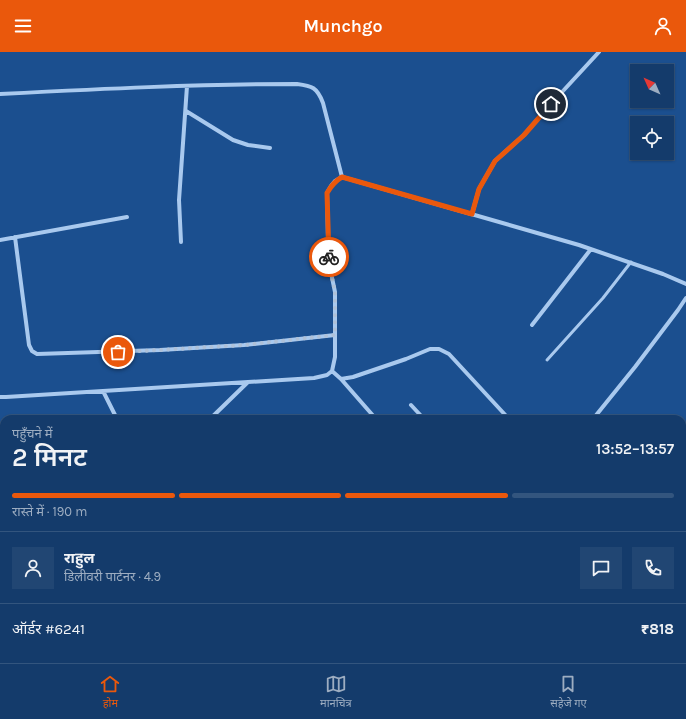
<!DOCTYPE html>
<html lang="hi">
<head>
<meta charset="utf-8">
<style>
	:root { --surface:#143b6b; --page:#214673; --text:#f1f3f6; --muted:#9dadc1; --line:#33557e; --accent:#ea580c }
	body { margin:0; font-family:Karla,"Noto Sans Devanagari",sans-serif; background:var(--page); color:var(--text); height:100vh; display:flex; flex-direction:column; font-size:15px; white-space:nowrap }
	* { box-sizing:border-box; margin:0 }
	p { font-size:13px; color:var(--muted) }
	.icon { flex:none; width:22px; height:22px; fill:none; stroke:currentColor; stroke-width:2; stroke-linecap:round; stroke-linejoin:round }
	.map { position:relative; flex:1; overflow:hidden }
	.side { position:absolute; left:0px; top:363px; width:686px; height:248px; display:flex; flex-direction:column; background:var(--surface); border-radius:12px 12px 0 0; box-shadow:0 1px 3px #0004,0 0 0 1px var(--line) }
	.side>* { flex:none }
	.needle { width:26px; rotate:315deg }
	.buttons { position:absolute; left:630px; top:12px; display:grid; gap:8px }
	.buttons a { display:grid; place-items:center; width:44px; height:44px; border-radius:0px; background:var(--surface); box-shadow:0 1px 3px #0004,0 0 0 1px var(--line); font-size:20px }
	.pin { position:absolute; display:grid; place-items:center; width:34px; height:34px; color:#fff; margin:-17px; border:2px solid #fff; border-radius:50%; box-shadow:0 1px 4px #0007 }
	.courier { position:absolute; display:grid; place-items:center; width:40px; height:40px; margin:-20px; border:3px solid #ea580c; border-radius:50%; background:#fff; color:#222; box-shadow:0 1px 5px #0007 }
	.overview em { font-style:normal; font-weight:600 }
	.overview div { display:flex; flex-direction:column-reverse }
	.overview { display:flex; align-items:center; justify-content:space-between; height:68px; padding:0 12px }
	h1 { font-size:26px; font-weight:600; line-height:30px }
	.bar { display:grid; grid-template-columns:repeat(4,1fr); gap:6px 4px; align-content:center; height:48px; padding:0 12px }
	.bar i { height:5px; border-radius:3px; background:var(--line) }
	.bar .on { background:var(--accent) }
	.bar p { grid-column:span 4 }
	.line { display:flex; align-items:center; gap:10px; padding:0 12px; border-top:1px solid var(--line) }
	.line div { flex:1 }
	.round { display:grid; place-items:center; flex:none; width:42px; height:42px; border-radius:0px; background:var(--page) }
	header { display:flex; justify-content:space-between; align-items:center; height:52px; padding:0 12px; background:var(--accent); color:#fff; font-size:18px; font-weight:600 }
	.dock { display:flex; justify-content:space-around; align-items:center; height:56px; border-top:1px solid var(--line); background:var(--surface); font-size:11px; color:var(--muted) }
	.dock a { display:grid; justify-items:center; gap:2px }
	.dock .on { color:var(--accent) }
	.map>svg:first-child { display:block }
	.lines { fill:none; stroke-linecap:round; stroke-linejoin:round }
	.lane { stroke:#a9c9ee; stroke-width:3 }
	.street { stroke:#a9c9ee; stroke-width:4 }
	.done { stroke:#afc1d8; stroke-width:4; stroke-dasharray:0 7.2 }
	.route { stroke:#ea580c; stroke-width:5 }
</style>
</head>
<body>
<header><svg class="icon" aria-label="menu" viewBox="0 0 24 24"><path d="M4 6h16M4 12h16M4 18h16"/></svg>Munchgo<svg class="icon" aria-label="person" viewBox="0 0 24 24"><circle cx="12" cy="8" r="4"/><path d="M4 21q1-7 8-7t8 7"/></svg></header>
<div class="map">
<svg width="686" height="611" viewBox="0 0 686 611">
	<rect width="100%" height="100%" fill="#1b4f8f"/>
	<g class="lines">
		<!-- lane -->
		<path class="lane" d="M547,308L603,246L631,210"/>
		<!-- street -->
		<path class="street" d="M0,42C99,37 198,32 297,32C312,34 317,35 323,51L342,125
			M186,59L233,88L248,93L270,96
			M472,162L479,137L495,109L524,83L551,52L599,0
			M15,185L29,293L32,299L37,302L160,298L244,293L335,283
			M0,188L127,165
			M181,190L179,148L187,34
			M532,273L591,197
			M332,319L341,327L353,325L406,307L430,297H439L449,302L509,367
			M341,327L376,367
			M103,339L117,367
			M0,345H6L314,326L327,323L332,319L335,305V240L330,216L328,187L327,141L331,134L335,129L342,125L579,193L663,222L686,232
			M411,353L424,367
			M210,367L248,330
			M593,367L635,315L678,258L686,246
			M0,414L4,418
			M682,436L686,433
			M0,488L4,492
			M682,543L686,547
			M0,567L4,571L0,575
			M682,581L686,578
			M39,607L43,611
			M308,607L312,611
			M394,607L398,611
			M481,607L485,611
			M654,607L658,611
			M562,611L567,607"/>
	</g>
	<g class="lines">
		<!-- done -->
		<path class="done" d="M118,300L160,298L244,293L335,283V240L330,216L329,205"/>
		<!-- route -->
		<path class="route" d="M329,205L327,141C331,134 335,129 342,125L472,162L479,137L495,109L524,83L551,52"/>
	</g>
</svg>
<div class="buttons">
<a><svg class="needle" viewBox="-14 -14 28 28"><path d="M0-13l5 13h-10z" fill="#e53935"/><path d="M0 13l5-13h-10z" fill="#9dadc1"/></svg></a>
<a><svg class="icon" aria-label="locate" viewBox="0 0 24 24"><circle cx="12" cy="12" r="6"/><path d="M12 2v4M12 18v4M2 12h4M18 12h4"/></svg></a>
</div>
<div class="pin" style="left:118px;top:300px;background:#ea580c"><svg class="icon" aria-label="bag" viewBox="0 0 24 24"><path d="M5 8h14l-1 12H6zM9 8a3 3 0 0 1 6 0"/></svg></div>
<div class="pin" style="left:551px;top:52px;background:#1f2937"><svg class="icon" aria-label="home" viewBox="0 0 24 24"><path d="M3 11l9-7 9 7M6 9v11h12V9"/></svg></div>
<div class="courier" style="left:329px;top:205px"><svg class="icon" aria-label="bike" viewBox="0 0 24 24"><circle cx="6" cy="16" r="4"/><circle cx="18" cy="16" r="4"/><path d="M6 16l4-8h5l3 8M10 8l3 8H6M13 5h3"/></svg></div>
<section class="side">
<div class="overview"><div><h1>2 मिनट</h1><p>पहुँचने में</p></div><em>13:52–13:57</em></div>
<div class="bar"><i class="on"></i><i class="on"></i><i class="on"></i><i></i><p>रास्ते में · 190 m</p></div>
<div class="line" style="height:72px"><a class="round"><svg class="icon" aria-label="person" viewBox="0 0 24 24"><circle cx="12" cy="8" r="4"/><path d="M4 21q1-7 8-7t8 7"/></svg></a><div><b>राहुल</b><p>डिलीवरी पार्टनर · 4.9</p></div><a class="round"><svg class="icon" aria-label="chat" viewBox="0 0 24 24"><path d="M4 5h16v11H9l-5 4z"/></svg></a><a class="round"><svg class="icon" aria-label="phone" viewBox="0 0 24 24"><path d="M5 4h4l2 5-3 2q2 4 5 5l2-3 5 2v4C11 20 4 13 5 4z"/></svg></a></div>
<div class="line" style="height:52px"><div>ऑर्डर #6241</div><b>₹818</b></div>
</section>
</div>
<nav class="dock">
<a class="on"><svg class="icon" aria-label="home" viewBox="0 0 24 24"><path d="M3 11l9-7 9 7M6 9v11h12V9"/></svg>होम</a>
<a><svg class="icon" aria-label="map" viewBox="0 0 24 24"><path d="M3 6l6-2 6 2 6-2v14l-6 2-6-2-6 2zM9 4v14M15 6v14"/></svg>मानचित्र</a>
<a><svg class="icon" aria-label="saved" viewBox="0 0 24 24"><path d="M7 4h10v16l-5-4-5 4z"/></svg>सहेजे गए</a>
</nav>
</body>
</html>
